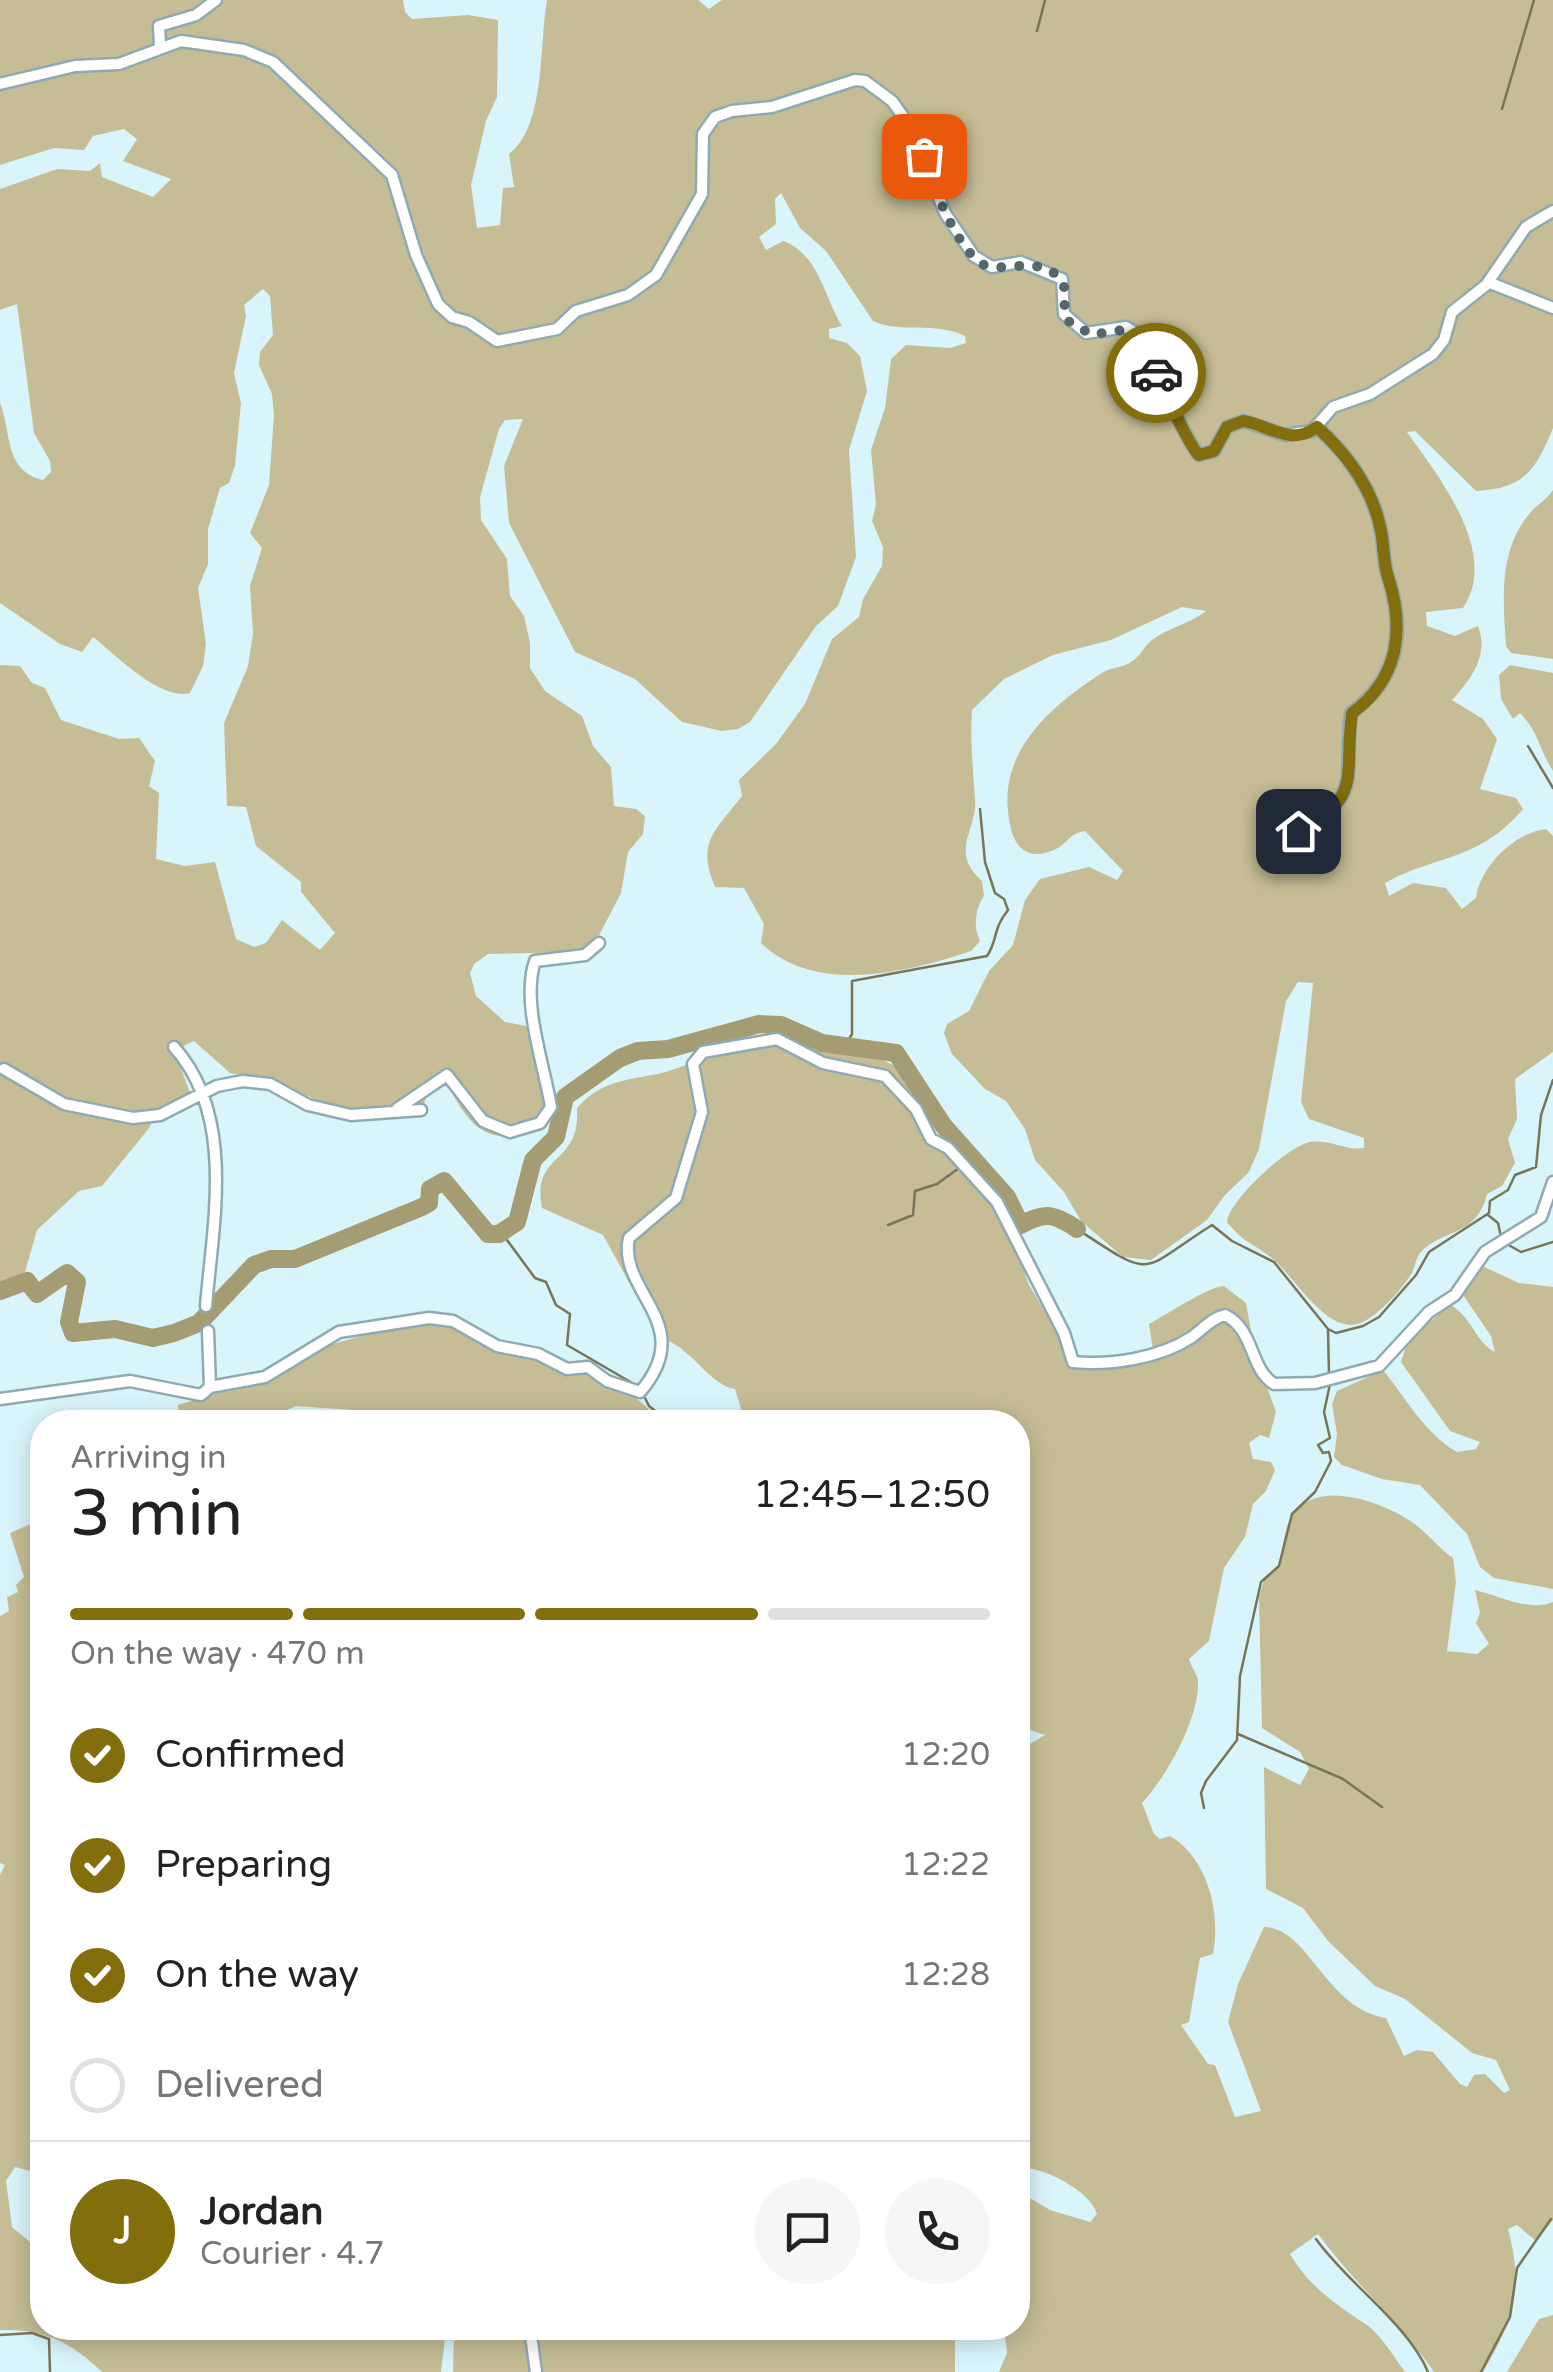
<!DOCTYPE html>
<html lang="en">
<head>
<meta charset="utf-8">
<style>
	:root { --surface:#fff; --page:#f6f6f6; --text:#222; --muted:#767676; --line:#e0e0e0; --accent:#826e0c }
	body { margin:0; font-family:"Varela Round",sans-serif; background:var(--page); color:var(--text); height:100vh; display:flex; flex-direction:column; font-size:38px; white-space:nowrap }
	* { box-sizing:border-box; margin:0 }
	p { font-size:32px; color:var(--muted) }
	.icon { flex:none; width:55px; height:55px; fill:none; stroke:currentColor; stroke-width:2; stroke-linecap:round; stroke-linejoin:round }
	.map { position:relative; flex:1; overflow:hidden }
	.side { position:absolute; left:30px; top:1410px; width:1000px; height:930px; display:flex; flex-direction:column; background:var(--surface); border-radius:40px; box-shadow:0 5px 25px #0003 }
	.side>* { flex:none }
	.pin { position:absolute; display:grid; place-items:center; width:85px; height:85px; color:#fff; margin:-42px; border-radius:20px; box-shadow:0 5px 15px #0006 }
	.courier { position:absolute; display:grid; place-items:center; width:100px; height:100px; margin:-50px; border:8px solid #826e0c; border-radius:50%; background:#fff; color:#222; box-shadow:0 2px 12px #0007 }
	.overview em { font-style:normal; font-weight:600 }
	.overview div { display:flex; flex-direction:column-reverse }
	.overview { display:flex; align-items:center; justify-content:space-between; height:170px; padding:0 40px }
	h1 { font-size:65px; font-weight:600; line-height:75px }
	.bar { display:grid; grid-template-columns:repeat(4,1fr); gap:15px 10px; align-content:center; height:120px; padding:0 40px }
	.bar i { height:12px; border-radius:8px; background:var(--line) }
	.bar .on { background:var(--accent) }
	.bar p { grid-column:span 4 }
	.line { display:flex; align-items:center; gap:25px; padding:0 40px; border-top:2px solid var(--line) }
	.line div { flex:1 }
	.round { display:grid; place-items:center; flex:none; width:105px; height:105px; border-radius:52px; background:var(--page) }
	ol { padding:0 40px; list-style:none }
	li { display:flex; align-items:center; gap:30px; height:110px }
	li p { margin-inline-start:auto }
	li .icon { padding:10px; border-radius:50%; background:var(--accent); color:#fff; stroke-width:4 }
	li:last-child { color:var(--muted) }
	li i { width:55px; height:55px; border:5px solid var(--line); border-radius:50% }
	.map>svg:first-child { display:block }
	.green { fill:#c6bd96 }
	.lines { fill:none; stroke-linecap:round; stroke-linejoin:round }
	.stream { stroke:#797559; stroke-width:2.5 }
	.river { stroke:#a69c73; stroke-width:18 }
	.street-casing { stroke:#90aab2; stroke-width:15 }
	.street { stroke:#fff; stroke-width:10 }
	.done { stroke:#56676b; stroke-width:10; stroke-dasharray:0 18 }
	.route { stroke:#826e0c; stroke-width:12 }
</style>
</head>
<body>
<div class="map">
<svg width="1553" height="2372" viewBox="0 0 1553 2372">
	<rect width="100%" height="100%" fill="#d9f5fc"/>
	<!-- green -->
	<path class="green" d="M0,0H403L405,12L412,19L468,15L498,20L497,97L486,121L471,185L477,228L500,225L503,188L514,187L509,154C546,126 539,45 547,0H698L709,9L722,0H1553V428C1536,469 1525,489 1476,491L1415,431L1407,432C1439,477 1500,553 1463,608L1426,612L1427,626L1455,636L1478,626C1489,655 1472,678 1452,700L1483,719L1497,739L1480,789L1516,798L1523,809C1478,862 1437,854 1385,883L1389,896L1413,883L1446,888L1462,909L1476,898C1480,867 1514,833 1546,829L1553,836V1052L1515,1079L1517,1119L1508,1139L1515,1163L1502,1186L1487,1194C1477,1237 1442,1229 1421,1252C1416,1257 1415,1267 1412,1273C1401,1290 1381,1313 1363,1322C1330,1339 1296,1279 1274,1260C1256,1244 1245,1245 1227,1222C1229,1200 1288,1146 1310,1142C1330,1139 1346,1151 1364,1148V1138L1309,1119L1301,1102L1313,983L1298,982L1286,1001L1259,1149L1249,1172L1225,1195L1207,1220L1151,1260L1123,1257L1081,1221L1064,1192L1035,1160L1025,1129L1006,1101L985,1089L952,1054L944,1033L947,1024L969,1011L989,971L1013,945L1025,900L1040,879L1089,867L1117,880L1123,871L1085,831C1069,833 1068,844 1054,850C1020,864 1010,838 1008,810C1001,748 1055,703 1102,673C1111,667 1123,668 1131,662C1140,657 1144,646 1152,640C1168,628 1191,623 1206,611L1182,607L1111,640L1053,655L1004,679L972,710C970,741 973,768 975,799C978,830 948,851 982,881L984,896C975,909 973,927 980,941L971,951C906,973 815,995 761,943L764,924L744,888L715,887C696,842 715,831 742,796L739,780L776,744L805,704L832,639L859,617L863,599L882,566L883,547L872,521L876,504L871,450L885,408L891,359L906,345L950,348L966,343L965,336C935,321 902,334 873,321L826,251L800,228L781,193L775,199L776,224L759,237L766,250L783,241C819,254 824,297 842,326L829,329V338L847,343L860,356L867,391L849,450L856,557L838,606L816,626L750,722L738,729L722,731L682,722L635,679L575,652L509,523L504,466L523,419L505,420L499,429L480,497L481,520L507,559L510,596L524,616L530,643V668L545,691L582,716L593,746L611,767L614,806L636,809L645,816L643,834L628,852L621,893L595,943L579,952L488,954L474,964L470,973L476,996L505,1022L526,1026C535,1047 551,1086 546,1109C544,1117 536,1121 530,1125C491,1154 463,1119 449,1085L429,1090L424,1104L359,1111L324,1103L271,1081L230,1073L194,1041L185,1045L178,1060L190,1093L155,1111L150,1127L102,1186L79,1191L37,1230L25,1272L0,1286V665L20,666L32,683L45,688L61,720L119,739L139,738L155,761L149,786L159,793L156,859L185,866L215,862L236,939L254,947L266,943L282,920L320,950L335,933L301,892V882L256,846L246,807L227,806L224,723L248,666L253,634L250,586L262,548L250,533L269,485L274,415L272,394L259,365L260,352L273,335L270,296L263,289L244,305L246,316L234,373L241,403L235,466L229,483L220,488L208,529V564L198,588L206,644L203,666L190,693C160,701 116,655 93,637L82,652L60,644L0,603V403C12,433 4,471 43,480L51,472L50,461L34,433L17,304L0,310V189L57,169L90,171L100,163L102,177L153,197L171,179L123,161L137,139L124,129L93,136L84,150L54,148L0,165Z
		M1553,490V659L1511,653L1506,646C1503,599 1498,551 1530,513C1537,504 1547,500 1553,490Z
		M1510,665L1553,673V771C1538,747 1540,734 1520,713L1513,719L1501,699L1499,675Z
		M774,1035L831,1052L871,1054L905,1071L947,1155L991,1200L1013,1239L1029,1285L1062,1339L1069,1360L1154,1356L1149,1324C1168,1314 1207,1287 1224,1286L1246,1303L1255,1354L1276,1412L1269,1438L1260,1435L1249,1443L1253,1459L1271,1462L1275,1470L1266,1491L1253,1504L1245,1537L1224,1568L1209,1641L1189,1659C1191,1667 1197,1673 1198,1680C1200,1718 1167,1776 1142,1803L1154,1834L1160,1839L1170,1836C1208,1858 1221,1913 1213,1954L1200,1958L1189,2022L1181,2025L1208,2064L1215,2065L1235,2117L1261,2111L1228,2022L1238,1984L1264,1927C1309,1928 1326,2009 1386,2018L1404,2056L1417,2050L1433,2052L1460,2084L1467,2087L1474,2075L1485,2074L1504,2093L1510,2090L1496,2060L1472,2053L1405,1999L1375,1986L1328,1941L1303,1908L1266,1889L1264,1767L1300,1785L1309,1769L1300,1752L1262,1728L1259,1597L1265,1577L1280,1566C1283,1549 1283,1528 1294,1513C1320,1478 1384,1503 1412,1522C1427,1532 1437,1547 1453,1558L1456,1582L1447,1651L1477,1654L1489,1644L1476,1623L1480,1613L1475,1590C1500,1596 1529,1612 1553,1602V2220L1536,2241L1517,2225L1508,2229C1524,2288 1514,2320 1483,2372H1434C1399,2321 1354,2283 1318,2234L1290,2254C1308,2285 1335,2304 1364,2323C1380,2333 1394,2357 1405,2372H999L1007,2353L1004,2328H1018V2191L1050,2210L1090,2222L1097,2214C1090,2190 1043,2167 1018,2167V1751L1045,1735L1018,1726V1422H745L735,1389C709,1385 694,1350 664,1339L655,1304L635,1293L603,1235L542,1208C531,1152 581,1166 577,1108C608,1073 641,1082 678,1068C711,1055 738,1040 774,1035Z
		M1480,1265L1519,1283L1553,1287V1589L1494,1578L1480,1567L1467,1534L1420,1485L1382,1479L1342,1465L1334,1457L1337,1434L1332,1404L1337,1391L1383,1370C1406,1398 1424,1433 1457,1452L1476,1449L1480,1442L1450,1431L1401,1362L1408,1340L1450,1305C1471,1315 1475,1342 1495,1352L1491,1336L1461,1292Z
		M406,1323L450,1324L586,1373L634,1396L663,1422H363L353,1410L296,1406L260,1422H180L178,1405L277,1375L333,1344Z
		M42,1519V2174L15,2167L6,2181L12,2227L42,2252V2328H955V2372H453L454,2332L446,2328L441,2372H102C70,2341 44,2329 0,2330V1875L5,1865L0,1863V1616L9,1611L7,1597L18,1592L16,1585L24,1577L10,1533Z
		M1553,2315V2372H1507L1539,2319Z"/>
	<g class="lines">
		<!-- stream -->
		<path class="stream" d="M1037,31L1045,0
			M1502,109L1534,0
			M1528,746L1553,788
			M845,1046L852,1034V981L987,956C998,940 992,930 1008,910L1004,899L995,893L985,862L980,809
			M1488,1215L1498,1223L1501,1237
			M888,1225L913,1215L915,1191L937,1184L959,1168
			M1077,1229C1156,1281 1138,1272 1212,1225L1232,1241L1274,1262L1328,1329L1336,1333L1363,1326L1379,1317L1416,1275L1429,1252L1489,1213L1490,1201L1508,1190L1515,1175L1536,1167L1541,1115L1553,1080
			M501,1232L535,1278L546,1282L556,1305L570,1314L567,1345L639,1387
			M1505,1243L1521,1252L1553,1242
			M1328,1329L1329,1376
			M643,1394L649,1406L669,1422
			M1238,1734L1343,1779L1382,1807
			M1204,1808L1201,1793L1206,1781L1237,1740L1240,1676L1261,1582L1279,1566L1292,1514L1315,1492L1331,1461L1329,1452L1323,1453L1318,1445L1330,1438L1324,1412L1330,1384
			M1316,2239C1347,2283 1408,2324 1428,2372
			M0,2335L32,2333L49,2339L50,2372
			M1481,2372L1510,2317L1517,2268L1551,2219"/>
		<!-- river -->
		<path class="river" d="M0,1291L27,1281L37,1294L67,1273L77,1282L69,1322L73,1333L115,1329L153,1338L174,1333L199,1323L254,1265L271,1259H295L422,1207L429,1203L430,1189L444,1181L488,1234H499L517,1222L533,1160L556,1137L565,1097L620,1058L638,1051L668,1049L759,1024L781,1025L822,1043L896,1053L943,1125L1007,1197L1021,1225C1045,1211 1055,1214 1077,1229"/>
		<!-- street casing -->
		<g class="street-casing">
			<path id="street" d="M160,46L159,26L196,15L216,0
				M0,84L75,66L119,64L181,41L244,50L273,62L392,175L416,255L438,304L452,317L469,322L497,341L557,329L576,311L628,295L656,275L702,194L703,134L715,117L732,111L772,107L855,80L865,81L892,101L910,126L945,213L974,256L992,267L1021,262L1062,279L1064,314L1086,333L1126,327L1145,338C1151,348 1150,359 1154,369C1158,381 1193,450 1199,455L1214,451L1227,427L1243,421L1285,435L1312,431L1333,407L1370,394L1433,354L1444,340L1452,312L1486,285L1526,227L1553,211
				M1488,282L1553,308
				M1298,831C1365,796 1343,777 1351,713C1400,678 1405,629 1388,577C1383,562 1384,545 1381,531C1373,489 1348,455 1317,427
				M174,1047C236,1116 213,1222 206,1306
				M4,1069L64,1104L133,1118L160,1115L217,1086L243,1081L270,1084L308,1105L351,1115L421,1110
				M397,1109L447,1075L483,1121L510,1132L540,1123L551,1107C544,1064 521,1002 535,961L585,955L599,943
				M208,1331L210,1387
				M0,1399L130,1381L201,1395L210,1387L265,1377L339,1332L429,1318L453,1321L497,1346L538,1354L567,1369L588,1367L607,1381L640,1392C699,1324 617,1292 629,1238L676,1198L702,1112L693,1064L703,1052L777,1039L823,1063L885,1076L916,1109L931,1139L948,1148L997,1202L1064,1333L1073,1362C1111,1366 1160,1358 1192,1337C1203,1329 1212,1318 1225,1315C1255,1330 1249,1368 1274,1384L1315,1383L1379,1366L1429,1312L1455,1295L1485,1252L1541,1217L1553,1182
				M530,2328L536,2372"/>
		</g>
		<!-- street -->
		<use href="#street" class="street"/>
	</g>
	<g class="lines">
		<!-- done -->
		<path class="done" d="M924,156C930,181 962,264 991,267C1014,269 1038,258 1059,277C1070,287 1060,308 1068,321L1092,335C1143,326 1138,325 1156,373"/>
		<!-- route -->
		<path class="route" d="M1156,373C1163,388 1190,448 1199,455L1214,451L1227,427L1243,421C1270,425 1290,447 1317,427C1348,455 1373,489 1381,531C1384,545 1383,562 1388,577C1405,629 1399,679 1352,713C1343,777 1365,796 1298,831"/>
	</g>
</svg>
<div class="pin" style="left:924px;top:156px;background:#ea580c"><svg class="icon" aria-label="bag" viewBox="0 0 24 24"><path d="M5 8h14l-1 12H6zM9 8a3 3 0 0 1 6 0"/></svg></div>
<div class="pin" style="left:1298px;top:831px;background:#1f2937"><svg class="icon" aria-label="home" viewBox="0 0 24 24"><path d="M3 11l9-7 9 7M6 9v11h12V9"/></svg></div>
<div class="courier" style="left:1156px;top:373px"><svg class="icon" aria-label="car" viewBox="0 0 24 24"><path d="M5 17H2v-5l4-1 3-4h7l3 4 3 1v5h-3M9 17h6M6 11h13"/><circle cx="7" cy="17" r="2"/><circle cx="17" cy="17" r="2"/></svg></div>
<section class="side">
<div class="overview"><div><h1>3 min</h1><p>Arriving in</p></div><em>12:45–12:50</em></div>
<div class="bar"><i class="on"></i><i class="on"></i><i class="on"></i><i></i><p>On the way · 470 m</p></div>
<ol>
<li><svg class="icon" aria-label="check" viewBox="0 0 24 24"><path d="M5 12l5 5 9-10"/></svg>Confirmed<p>12:20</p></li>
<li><svg class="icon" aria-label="check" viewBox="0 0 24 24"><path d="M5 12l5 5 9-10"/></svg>Preparing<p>12:22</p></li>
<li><svg class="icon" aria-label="check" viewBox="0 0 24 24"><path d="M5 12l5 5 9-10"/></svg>On the way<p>12:28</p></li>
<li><i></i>Delivered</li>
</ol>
<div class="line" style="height:180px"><b class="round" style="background:var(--accent);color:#fff">J</b><div><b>Jordan</b><p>Courier · 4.7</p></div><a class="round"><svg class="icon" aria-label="chat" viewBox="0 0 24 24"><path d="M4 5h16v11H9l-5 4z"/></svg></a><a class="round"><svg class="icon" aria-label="phone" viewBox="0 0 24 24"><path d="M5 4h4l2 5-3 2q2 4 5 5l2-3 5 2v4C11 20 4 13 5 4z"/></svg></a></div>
</section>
</div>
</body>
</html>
